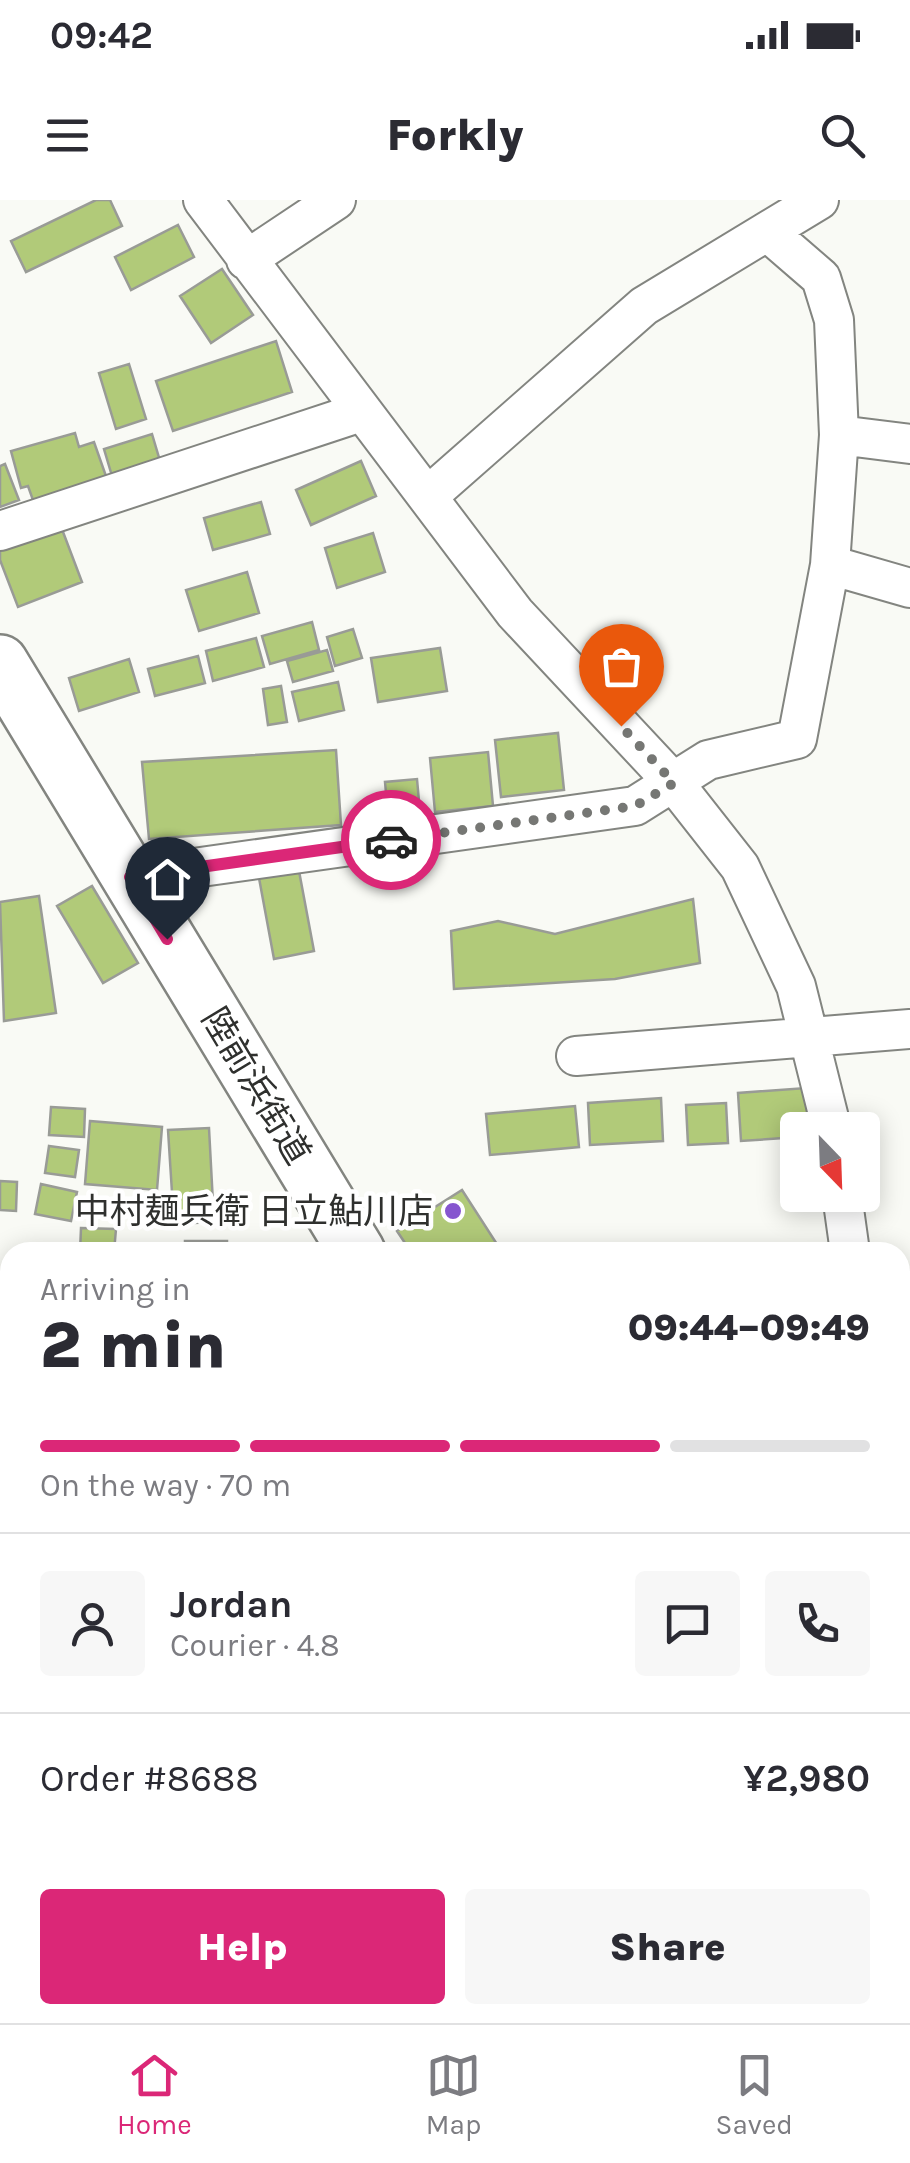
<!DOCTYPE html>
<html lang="en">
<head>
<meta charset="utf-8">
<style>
	:root { --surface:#fff; --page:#f7f7f7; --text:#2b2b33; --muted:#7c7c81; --line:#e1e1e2; --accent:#db2777 }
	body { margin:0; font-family:Karla,"Noto Sans JP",sans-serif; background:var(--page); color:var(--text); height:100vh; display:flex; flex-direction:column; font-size:38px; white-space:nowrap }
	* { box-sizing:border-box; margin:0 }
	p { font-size:32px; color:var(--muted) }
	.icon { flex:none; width:55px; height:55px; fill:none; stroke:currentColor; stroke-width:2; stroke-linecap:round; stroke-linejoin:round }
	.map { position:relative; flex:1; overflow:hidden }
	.side { position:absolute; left:0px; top:1042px; width:910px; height:782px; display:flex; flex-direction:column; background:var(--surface); border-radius:30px 30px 0 0; box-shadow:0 5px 25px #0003 }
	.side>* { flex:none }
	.needle { width:65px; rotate:157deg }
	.fabs { position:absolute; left:780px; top:912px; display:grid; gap:20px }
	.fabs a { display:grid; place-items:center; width:100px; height:100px; border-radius:10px; background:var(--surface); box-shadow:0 5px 25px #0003; font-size:50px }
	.pin { position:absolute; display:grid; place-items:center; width:85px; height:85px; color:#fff; margin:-102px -42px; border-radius:50% 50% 50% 0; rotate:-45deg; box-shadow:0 0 10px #0007 }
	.pin .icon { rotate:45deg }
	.courier { position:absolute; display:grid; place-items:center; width:100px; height:100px; margin:-50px; border:8px solid #db2777; border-radius:50%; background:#fff; color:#222; box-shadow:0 2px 12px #0007 }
	.headline em { font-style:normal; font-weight:800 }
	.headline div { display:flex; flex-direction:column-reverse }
	.headline { display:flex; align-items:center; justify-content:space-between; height:170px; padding:0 40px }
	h1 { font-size:65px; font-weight:800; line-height:75px }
	.bar { display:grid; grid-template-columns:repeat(4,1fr); gap:15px 10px; align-content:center; height:120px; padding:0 40px }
	.bar i { height:12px; border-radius:8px; background:var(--line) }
	.bar .active { background:var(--accent) }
	.bar p { grid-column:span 4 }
	.line { display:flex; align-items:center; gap:25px; padding:0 40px; border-top:2px solid var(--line) }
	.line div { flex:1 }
	.round { display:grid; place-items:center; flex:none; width:105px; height:105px; border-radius:10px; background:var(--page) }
	.primary-button { display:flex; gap:20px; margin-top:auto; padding:20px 40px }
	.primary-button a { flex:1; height:115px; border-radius:10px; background:var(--accent); color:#fff; font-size:40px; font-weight:800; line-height:115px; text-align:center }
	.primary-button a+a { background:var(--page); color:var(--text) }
	.status { display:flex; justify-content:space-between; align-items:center; height:70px; padding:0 50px; background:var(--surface); direction:ltr }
	.status svg { height:28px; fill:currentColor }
	header { display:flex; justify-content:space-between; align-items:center; height:130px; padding:0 40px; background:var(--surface); font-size:45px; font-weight:800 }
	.tab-bar { display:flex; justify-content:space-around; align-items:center; height:140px; border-top:2px solid var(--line); background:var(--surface); font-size:28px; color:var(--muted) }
	.tab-bar a { display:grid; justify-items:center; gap:5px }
	.tab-bar .active { color:var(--accent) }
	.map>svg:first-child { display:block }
	.building { fill:#b1ca79; stroke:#999b96; stroke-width:2.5 }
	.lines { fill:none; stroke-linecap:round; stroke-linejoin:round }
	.minor-casing { stroke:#838580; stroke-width:42 }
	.major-casing { stroke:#838580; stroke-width:52 }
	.highway-casing { stroke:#838580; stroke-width:60 }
	.minor { stroke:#fff; stroke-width:38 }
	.major { stroke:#fff; stroke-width:48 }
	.highway { stroke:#fff; stroke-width:55 }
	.done { stroke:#767774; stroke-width:10; stroke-dasharray:0 18 }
	.route { stroke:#db2777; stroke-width:12 }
	.poi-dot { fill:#8656cf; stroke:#fff; stroke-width:4 }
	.labels { text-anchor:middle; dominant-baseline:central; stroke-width:9; stroke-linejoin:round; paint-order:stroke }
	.street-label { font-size:35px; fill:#2f302e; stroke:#fff }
	.poi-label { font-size:35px; fill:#2f302e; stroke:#fff; text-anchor:end }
</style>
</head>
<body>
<div class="status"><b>09:42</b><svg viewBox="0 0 49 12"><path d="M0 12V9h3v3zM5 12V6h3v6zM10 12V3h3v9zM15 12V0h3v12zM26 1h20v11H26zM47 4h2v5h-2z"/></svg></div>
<header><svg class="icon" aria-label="menu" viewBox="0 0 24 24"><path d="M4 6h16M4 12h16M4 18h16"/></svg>Forkly<svg class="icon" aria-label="search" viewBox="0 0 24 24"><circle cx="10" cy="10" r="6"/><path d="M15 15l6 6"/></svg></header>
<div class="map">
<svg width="910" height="1823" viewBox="0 0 910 1823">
	<rect width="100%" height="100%" fill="#f9faf5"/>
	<!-- building -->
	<path class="building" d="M96,0H110L122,26L26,72L11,41Z
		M178,25L194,57L131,90L115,57Z
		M222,69L253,115L211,143L180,96Z
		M276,141L292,192L173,231L156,181Z
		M129,164L146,219L116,229L99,173Z
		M75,233L79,247L94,242L107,279L34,303L28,286L21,288L11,251Z
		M152,234L160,261L112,276L104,249Z
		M361,261L376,296L311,325L296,290Z
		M5,264L19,300L0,307V266Z
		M261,302L270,334L213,350L204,318Z
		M60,324L82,382L18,407L0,360V347Z
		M373,333L385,372L337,388L325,348Z
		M247,372L259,413L199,431L186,390Z
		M312,422L319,450L270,464L262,436Z
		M353,429L362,458L335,466L327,437Z
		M256,438L264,467L213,481L206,451Z
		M440,448L447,491L378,502L371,458Z
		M327,450L333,471L293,482L287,461Z
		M198,456L205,483L155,496L148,469Z
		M129,459L139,492L79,511L69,478Z
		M338,482L344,510L299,521L292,492Z
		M281,486L287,522L268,525L263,489Z
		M558,533L564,590L501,597L495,540Z
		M336,550L341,625L149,639L142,562Z
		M488,552L493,606L435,612L430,558Z
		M417,579L420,612L388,615L385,582Z
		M299,671L314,751L274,759L259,678Z
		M92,686L138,763L103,783L57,706Z
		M39,696L56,813L4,821L0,702Z
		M693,699L700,763L615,779L454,789L451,731L498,721L555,734Z
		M806,888L808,930H798V937L741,941L738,893Z
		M661,898L663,941L590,945L588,903Z
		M726,903L728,943L688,945L686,905Z
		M575,906L579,947L490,955L486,914Z
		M51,907L85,909L84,937L49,935Z
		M90,921L162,927L157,990L85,984Z
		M209,928L214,1022L174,1024L168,930Z
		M49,946L79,950L75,977L45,973Z
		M0,981L17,982L16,1011L0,1010Z
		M41,984L77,992L71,1021L35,1014Z
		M462,990L502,1052H411L397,1031Z
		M81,1028L116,1029L114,1052H80Z
		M185,1041H227V1052H185Z
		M910,1801V1823H888L886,1815H900V1803Z
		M626,1815H652L654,1821L627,1823Z
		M679,1815H705V1818L679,1821Z"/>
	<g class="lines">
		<!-- minor casing -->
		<g class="minor-casing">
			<path id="minor" d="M203,0L515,413L674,583L740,667L796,786L832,930
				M246,60L336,0
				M839,235L910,244
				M428,296L644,106L819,0
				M0,331L361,212
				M830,365L910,388
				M130,677L635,606L708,560L797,539L830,365L839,235L834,120L821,78L769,33
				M576,856L910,829
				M842,995L850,1052
				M0,1127L10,1128
				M900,1436L910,1510
				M0,1763H10
				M350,1823V1815"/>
		</g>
		<!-- major casing -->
		<g class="major-casing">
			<path id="major" d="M900,1183L910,1182"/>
		</g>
		<!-- highway casing -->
		<g class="highway-casing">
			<path id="highway" d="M0,463L357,1052
				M819,1815L824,1823"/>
		</g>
		<!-- minor -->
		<use href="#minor" class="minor"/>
		<!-- major -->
		<use href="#major" class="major"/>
		<!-- highway -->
		<use href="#highway" class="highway"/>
	</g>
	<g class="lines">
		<!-- done -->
		<path class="done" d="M391,640L635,606L674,583L621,526"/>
		<!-- route -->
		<path class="route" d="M167,739L130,677L391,640"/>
	</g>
	<!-- markers -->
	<circle class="poi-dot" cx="453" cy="1011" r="10"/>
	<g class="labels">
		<!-- street labels -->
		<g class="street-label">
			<text transform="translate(256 886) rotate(59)">陸前浜街道</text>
		</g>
		<!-- poi labels -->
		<g class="poi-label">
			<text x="433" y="1011">中村麺兵衛 日立鮎川店</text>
		</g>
	</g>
</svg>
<div class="fabs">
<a><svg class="needle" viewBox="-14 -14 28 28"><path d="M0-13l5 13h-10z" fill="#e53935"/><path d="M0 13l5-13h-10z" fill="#7c7c81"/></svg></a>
</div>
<div class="pin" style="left:621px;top:526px;background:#ea580c"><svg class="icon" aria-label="bag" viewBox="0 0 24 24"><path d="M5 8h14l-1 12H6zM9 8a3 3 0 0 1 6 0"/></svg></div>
<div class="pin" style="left:167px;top:739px;background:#1f2937"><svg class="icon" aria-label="home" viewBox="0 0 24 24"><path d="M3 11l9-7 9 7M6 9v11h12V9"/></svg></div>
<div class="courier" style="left:391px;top:640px"><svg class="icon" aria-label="car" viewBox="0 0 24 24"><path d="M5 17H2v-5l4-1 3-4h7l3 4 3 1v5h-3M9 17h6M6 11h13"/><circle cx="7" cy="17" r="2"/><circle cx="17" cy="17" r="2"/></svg></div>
<section class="side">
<div class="headline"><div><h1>2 min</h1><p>Arriving in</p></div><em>09:44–09:49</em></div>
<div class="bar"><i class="active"></i><i class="active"></i><i class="active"></i><i></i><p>On the way · 70 m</p></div>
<div class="line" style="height:180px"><a class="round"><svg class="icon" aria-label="person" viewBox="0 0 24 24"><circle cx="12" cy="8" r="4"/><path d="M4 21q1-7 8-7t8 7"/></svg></a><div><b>Jordan</b><p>Courier · 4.8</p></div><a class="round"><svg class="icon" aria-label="chat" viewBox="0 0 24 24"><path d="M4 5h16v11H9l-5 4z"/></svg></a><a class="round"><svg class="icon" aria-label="phone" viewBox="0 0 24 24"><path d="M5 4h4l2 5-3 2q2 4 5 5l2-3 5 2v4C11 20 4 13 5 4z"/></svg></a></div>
<div class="line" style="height:130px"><div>Order #8688</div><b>¥2,980</b></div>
<div class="primary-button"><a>Help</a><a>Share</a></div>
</section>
</div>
<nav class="tab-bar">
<a class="active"><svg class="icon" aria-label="home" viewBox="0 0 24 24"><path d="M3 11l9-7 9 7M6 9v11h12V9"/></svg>Home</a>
<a><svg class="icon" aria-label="map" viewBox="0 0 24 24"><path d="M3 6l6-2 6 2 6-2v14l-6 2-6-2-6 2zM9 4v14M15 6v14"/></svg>Map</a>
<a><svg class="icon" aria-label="saved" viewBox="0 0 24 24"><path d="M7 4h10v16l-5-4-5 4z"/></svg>Saved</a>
</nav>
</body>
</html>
